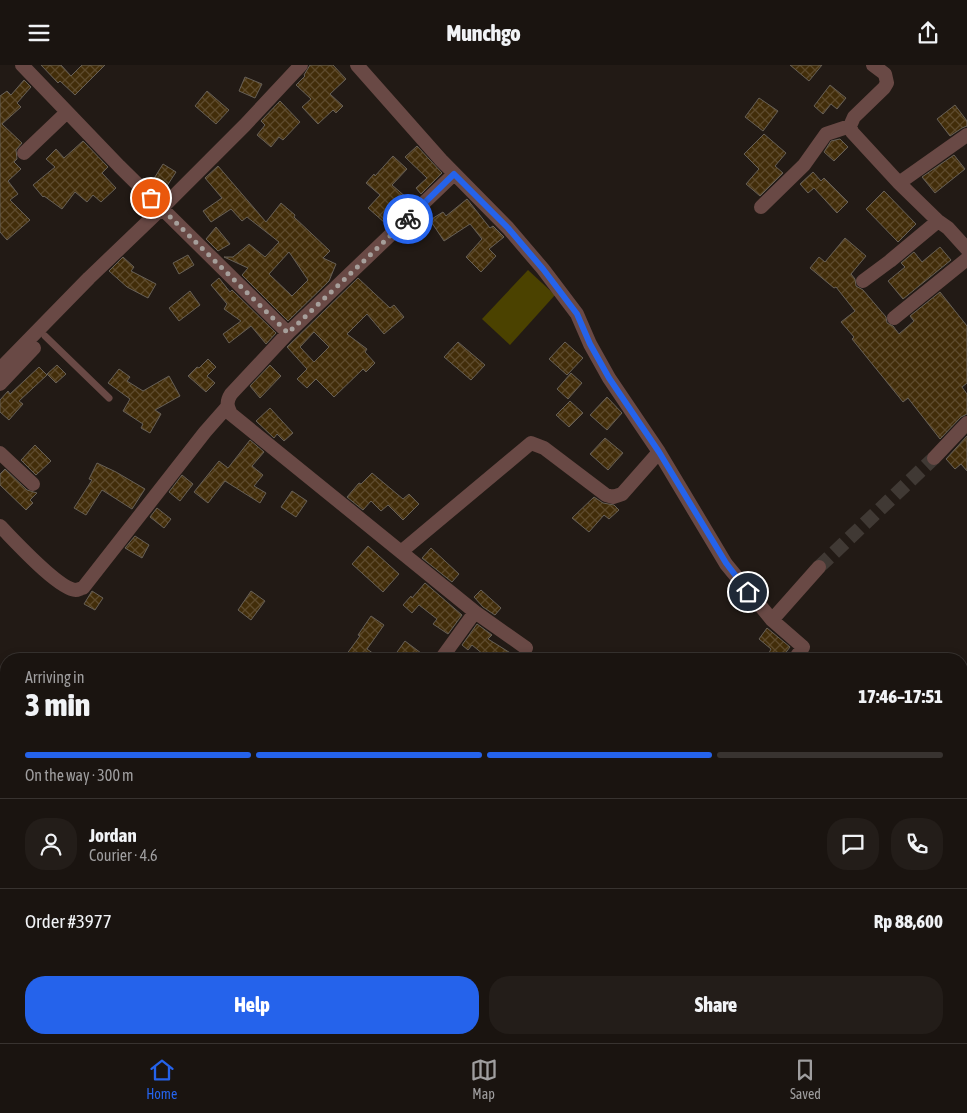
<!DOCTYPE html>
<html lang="en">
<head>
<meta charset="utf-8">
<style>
	:root { --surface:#1a1410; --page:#231d19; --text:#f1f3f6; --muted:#9f9e9f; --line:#383330; --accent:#2563eb }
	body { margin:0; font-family:"Asap Condensed",sans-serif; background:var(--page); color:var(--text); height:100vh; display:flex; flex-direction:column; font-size:19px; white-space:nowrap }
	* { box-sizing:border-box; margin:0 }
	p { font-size:16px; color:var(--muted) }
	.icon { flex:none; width:28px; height:28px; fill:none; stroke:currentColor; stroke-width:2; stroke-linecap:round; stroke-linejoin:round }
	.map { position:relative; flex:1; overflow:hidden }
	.side { position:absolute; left:0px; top:588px; width:968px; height:391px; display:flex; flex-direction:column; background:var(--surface); border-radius:20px 20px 0 0; box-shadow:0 2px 8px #0003,0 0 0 1px var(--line) }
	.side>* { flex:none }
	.pin { position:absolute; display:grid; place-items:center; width:42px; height:42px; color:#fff; margin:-21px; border:2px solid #fff; border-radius:50%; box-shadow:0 1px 5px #0007 }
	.courier { position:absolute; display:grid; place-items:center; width:50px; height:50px; margin:-25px; border:4px solid #2563eb; border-radius:50%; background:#fff; color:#222; box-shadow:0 1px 6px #0007 }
	.overview em { font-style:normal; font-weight:800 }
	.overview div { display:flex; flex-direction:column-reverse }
	.overview { display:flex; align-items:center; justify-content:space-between; height:85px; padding:0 25px }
	h1 { font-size:32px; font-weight:800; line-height:38px }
	.bar { display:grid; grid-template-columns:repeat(4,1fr); gap:8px 5px; align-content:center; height:60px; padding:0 25px }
	.bar i { height:6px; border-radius:4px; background:var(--line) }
	.bar .selected { background:var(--accent) }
	.bar p { grid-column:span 4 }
	.line { display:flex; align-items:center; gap:12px; padding:0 25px; border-top:1px solid var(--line) }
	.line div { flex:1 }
	.round { display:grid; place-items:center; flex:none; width:52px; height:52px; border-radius:20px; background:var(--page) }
	.action { display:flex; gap:10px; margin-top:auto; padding:10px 25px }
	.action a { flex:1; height:58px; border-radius:20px; background:var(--accent); color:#fff; font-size:20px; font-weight:800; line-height:58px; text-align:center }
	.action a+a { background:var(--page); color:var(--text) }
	header { display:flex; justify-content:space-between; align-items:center; height:65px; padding:0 25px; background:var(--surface); font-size:22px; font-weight:800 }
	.dock { display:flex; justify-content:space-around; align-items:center; height:70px; border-top:1px solid var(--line); background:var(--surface); font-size:14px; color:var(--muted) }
	.dock a { display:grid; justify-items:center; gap:2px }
	.dock .selected { color:var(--accent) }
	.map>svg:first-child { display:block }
	.pitch { fill:#4b4200 }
	.building { fill:url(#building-cross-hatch); stroke:#676057; fill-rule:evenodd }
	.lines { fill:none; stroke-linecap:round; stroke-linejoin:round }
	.minor-tunnel { stroke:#403934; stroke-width:14; stroke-dasharray:14 7; stroke-linecap:butt }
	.service { stroke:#694945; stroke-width:7 }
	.minor { stroke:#694945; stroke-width:14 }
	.done { stroke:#a69f9b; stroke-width:5; stroke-dasharray:0 9 }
	.route { stroke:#2563eb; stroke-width:6 }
</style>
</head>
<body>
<header><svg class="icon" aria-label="menu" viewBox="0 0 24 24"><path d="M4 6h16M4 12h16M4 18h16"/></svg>Munchgo<svg class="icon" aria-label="share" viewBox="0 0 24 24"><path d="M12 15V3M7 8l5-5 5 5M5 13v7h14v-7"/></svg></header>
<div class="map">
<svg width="967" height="978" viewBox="0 0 967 978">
	<defs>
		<pattern id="building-cross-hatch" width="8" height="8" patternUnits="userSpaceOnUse" patternTransform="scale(1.25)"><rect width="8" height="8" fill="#422d09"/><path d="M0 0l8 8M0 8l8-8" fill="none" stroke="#5e4b2d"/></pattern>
	</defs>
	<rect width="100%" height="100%" fill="#221a15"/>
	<!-- pitch -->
	<path class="pitch" d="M528,205L555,230L510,280L482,254Z"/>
	<!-- building -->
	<path class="building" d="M41,0H61L71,11L82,0H105L75,30L60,16L58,18Z
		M310,0H333L346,14L330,29L343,41L336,48L333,45L318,59L302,42L311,34L296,20L305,11L304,10Z
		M790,0H822L809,16Z
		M245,12L262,19L255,33L239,26Z
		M24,15L31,22L17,38L21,42L2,59L22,78L16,85L17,94L14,97L21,104L8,116L18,129L10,135L30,155L7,175L0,167V31L7,26L11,30Z
		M830,20L846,33L837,44L831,39L823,49L814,41Z
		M207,26L229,45L216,59L195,41Z
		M759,33L778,46L763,66L745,52Z
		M280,36L300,57L283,75L279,72L271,82L257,70L265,60L261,56Z
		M955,40L967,56V61L962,63L950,71L937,54Z
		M764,69L786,88L775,101L783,108L760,131L746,119L759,104L744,89Z
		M840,74L848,82L834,96L824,87L831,76Z
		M83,76L108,102L102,108L116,123L101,137L93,130L87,137L75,127L62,144L44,131L43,132L33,120L55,102L46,94L56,84L64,93Z
		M417,81L442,108L421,129L416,123L427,113L405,92Z
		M954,90L965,104L935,128L922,112Z
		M393,91L407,104L392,120L407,133L385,158L368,143L380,130L366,118L374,109L375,111Z
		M163,99L176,107L165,124L160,129L150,120Z
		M218,101L266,157L281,138L295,150L294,152L330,186L323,193L336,199L329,216L288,256L242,210L248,203L224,192H233L249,179L265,192L279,177L247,152L242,156L231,144L211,157L203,146L222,133L205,113ZM289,187L308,215L292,231L269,209Z
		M813,107L821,116L824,113L848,137L837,148L814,123L808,128L800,119Z
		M884,126L916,159L898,177L866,144Z
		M467,134L490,163L493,161L504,172L489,184L496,191L481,207L466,192L482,174L470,159L444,176L430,155L443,147L446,151Z
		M216,162L230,179L218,186L206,174Z
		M845,173L866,191L851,209L855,214L856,221L863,225L886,252L887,258L893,261L899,269L914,256L910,251L940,227L967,261V318L962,322L967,329V349L961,352L940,374L908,333L903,337L852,274L854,272L841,257L855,246L836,222L834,223L810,203L819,192L825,197Z
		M940,182L951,195L903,234L888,216L905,202L901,198L914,187L922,197Z
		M188,190L194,200L179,209L173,198Z
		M123,192L134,202L131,206L156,219L148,233L127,222L109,206Z
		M219,213L230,227L232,225L276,268L266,279L251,261L229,278L223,269L241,256L224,244L227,239L211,220Z
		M358,213L390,243L394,240L404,252L384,269L367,249L347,269L367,284L365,287L375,298L366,307L363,304L334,332L316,314L307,323L297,314L307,304L287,282ZM314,267L329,282L314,297L300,282Z
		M190,226L200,240L179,256L169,243Z
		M458,277L485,300L471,315L444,292Z
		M565,277L583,293L567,310L549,294Z
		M208,294L216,302L207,311L215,318L206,327L188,311L197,302L199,303Z
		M57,300L66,309L56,318L47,309Z
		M270,300L281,311L260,333L250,321Z
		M39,302L47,310L19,336L23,339L9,355L0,347V335L8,326L10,329Z
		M119,304L130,312L127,316L143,326L169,311L180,331L155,345L161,349L150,368L141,363L143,359L123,346L130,334L108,318Z
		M571,308L582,318L568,334L557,324Z
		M607,332L622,348L607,365L590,350Z
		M570,336L583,348L569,362L556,350Z
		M270,343L293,368L284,376L277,369L274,373L256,356Z
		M967,371V406L961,399L955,404L946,394Z
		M605,373L623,388L608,405L590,389Z
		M250,375L264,387L252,401L263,410L254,421L266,428L260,438L225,416L208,438L194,427L219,396L228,403Z
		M35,380L51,396L36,410L21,395Z
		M97,398L116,407L145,424L132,444L102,425L86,450L74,443L92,415L89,414Z
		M5,404L27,425L37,428L30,435L33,438L26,445L0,420V409Z
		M372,408L403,434L409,429L419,439L403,455L388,440L381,446L371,436L363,445L347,432L359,418L361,419Z
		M182,410L193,419L180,436L169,427Z
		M292,426L307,436L296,452L281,442Z
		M594,432L603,438L614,440L619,445L609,454L604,450L589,467L572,453Z
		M157,443L171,454L164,463L150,452Z
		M135,471L149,480L142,493L125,483Z
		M368,481L399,509L383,527L352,499Z
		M431,483L459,509L452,517L422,493Z
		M425,518L462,550L448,569L433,559L437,554L419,540L412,548L403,540L411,531L412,533Z
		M481,525L501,543L495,550L483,542L474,532Z
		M92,526L103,533L95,545L84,539Z
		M251,526L265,536L251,555L238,545Z
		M371,551L384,560L367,584L381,594H343L360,571L358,570Z
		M477,559L492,570L488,574L520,594H489L472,580L468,585L462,580Z
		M767,563L790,582L781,594H766L771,584L759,574Z
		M405,576L429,594H392Z"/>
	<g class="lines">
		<!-- minor-tunnel -->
		<path class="minor-tunnel" d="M819,502L934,393"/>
		<!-- service -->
		<path class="service" d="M45,271L109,333"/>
		<!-- minor -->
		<path class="minor" d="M22,0L119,101L288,268
			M357,0L441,95L508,163L543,204L577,249L590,279L609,313L659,387L726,499L772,555L803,582L795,594
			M873,0L885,9L887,18L884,23L854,52L850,61L852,67L899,118L938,156L948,163L967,184
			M24,88L67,47
			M454,109L288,268L231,329C226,337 227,341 231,349L475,547L526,583
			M899,118L967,70
			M761,142L804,100L826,69L850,61
			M863,216L890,196L938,156
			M894,253L967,194
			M0,304L89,213L161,144L245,60L301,0
			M0,319L34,283
			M0,388L33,419
			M934,393L967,358
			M0,461C14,475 58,524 76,525C78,525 81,523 83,523L205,367L227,342
			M402,486L531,378L544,383L606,430L613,432L622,429L659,387
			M772,555L819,502
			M441,594L475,547
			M0,628L6,621
			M0,711H6
			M0,742L6,741
			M961,800L967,801
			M0,855L6,862
			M961,888L967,863
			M0,901L6,897
			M90,972L94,978
			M210,972L213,978
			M264,972L268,978
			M342,972L346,978
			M416,972L420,978
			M941,973H967
			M0,975L6,970
			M170,978L173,972"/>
	</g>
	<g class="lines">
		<!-- done -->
		<path class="done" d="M151,133L288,268L408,154"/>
		<!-- route -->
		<path class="route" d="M408,154L454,109L508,163L543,204L577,249L590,279L609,313L659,387L726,498L748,527"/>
	</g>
</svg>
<div class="pin" style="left:151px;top:133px;background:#ea580c"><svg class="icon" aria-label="bag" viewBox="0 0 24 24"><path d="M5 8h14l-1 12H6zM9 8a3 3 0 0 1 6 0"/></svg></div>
<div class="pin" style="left:748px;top:527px;background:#1f2937"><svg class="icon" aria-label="home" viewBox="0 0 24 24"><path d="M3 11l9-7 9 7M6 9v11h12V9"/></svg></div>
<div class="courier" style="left:408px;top:154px"><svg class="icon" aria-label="bike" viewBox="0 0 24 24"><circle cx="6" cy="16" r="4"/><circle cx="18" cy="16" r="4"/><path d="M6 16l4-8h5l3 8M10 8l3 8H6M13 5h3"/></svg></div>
<section class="side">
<div class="overview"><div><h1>3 min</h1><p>Arriving in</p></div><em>17:46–17:51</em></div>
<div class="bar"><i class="selected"></i><i class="selected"></i><i class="selected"></i><i></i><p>On the way · 300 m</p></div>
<div class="line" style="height:90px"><a class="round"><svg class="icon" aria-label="person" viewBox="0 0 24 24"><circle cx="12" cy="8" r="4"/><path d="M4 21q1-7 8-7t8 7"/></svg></a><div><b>Jordan</b><p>Courier · 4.6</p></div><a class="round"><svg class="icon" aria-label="chat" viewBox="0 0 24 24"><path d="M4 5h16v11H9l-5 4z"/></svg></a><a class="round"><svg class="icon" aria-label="phone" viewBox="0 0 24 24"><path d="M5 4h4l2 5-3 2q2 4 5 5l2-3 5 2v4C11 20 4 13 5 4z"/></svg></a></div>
<div class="line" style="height:65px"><div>Order #3977</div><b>Rp 88,600</b></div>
<div class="action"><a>Help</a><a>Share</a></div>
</section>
</div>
<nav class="dock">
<a class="selected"><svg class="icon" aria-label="home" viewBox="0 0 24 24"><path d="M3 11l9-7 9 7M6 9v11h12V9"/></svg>Home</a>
<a><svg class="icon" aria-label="map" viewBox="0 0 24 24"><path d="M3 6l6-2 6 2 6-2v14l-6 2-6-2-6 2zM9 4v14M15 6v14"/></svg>Map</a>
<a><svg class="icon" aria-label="saved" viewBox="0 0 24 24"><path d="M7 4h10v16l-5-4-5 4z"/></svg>Saved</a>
</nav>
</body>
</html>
